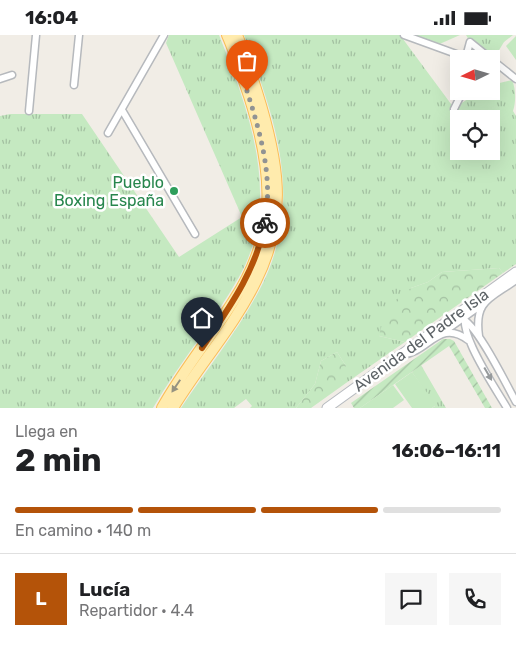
<!DOCTYPE html>
<html lang="es">
<head>
<meta charset="utf-8">
<style>
	:root { --surface:#fff; --page:#f6f6f6; --text:#202124; --muted:#757577; --line:#e0e0e0; --accent:#b45309 }
	body { margin:0; font-family:Rubik,sans-serif; background:var(--page); color:var(--text); height:100vh; display:flex; flex-direction:column; font-size:19px; white-space:nowrap }
	* { box-sizing:border-box; margin:0 }
	p { font-size:16px; color:var(--muted) }
	.icon { flex:none; width:28px; height:28px; fill:none; stroke:currentColor; stroke-width:2; stroke-linecap:round; stroke-linejoin:round }
	.map { position:relative; height:373px; overflow:hidden }
	.details { display:flex; flex-direction:column; background:var(--surface); flex:1 }
	.details>* { flex:none }
	.needle { width:32px; rotate:265deg }
	.fabs { position:absolute; left:450px; top:15px; display:grid; gap:10px }
	.fabs a { display:grid; place-items:center; width:50px; height:50px; border-radius:0px; background:var(--surface); box-shadow:0 5px 20px #0002; font-size:25px }
	.pin { position:absolute; display:grid; place-items:center; width:42px; height:42px; color:#fff; margin:-51px -21px; border-radius:50% 50% 50% 0; rotate:-45deg; box-shadow:0 0 5px #0007 }
	.pin .icon { rotate:45deg }
	.courier { position:absolute; display:grid; place-items:center; width:50px; height:50px; margin:-25px; border:4px solid #b45309; border-radius:50%; background:#fff; color:#222; box-shadow:0 1px 6px #0007 }
	.summary em { font-style:normal; font-weight:700 }
	.summary div { display:flex; flex-direction:column-reverse }
	.summary { display:flex; align-items:center; justify-content:space-between; height:85px; padding:0 15px }
	h1 { font-size:32px; font-weight:700; line-height:38px }
	.bar { display:grid; grid-template-columns:repeat(4,1fr); gap:8px 5px; align-content:center; height:60px; padding:0 15px }
	.bar i { height:6px; border-radius:4px; background:var(--line) }
	.bar .active { background:var(--accent) }
	.bar p { grid-column:span 4 }
	.line { display:flex; align-items:center; gap:12px; padding:0 15px; border-top:1px solid var(--line) }
	.line div { flex:1 }
	.round { display:grid; place-items:center; flex:none; width:52px; height:52px; border-radius:0px; background:var(--page) }
	.status { display:flex; justify-content:space-between; align-items:center; height:35px; padding:0 25px; background:var(--surface); direction:ltr }
	.status svg { height:14px; fill:currentColor }
	.map>svg:first-child { display:block }
	.grass { fill:url(#grass-tufts); fill-rule:evenodd }
	.forest { fill:url(#forest-crowns) }
	.garden { fill:url(#garden-furrows) }
	.pitch { fill:#c5e9c1 }
	.lines { fill:none; stroke-linecap:round; stroke-linejoin:round }
	.minor-casing { stroke:#b6b9bd; stroke-width:9 }
	.secondary-casing { stroke:#b7bbc0; stroke-width:11 }
	.primary-casing { stroke:#fabe56; stroke-width:12 }
	.minor { stroke:#fff; stroke-width:6 }
	.secondary { stroke:#fff; stroke-width:9 }
	.primary { stroke:#ffebad; stroke-width:10 }
	.oneway { fill:#969a9c }
	.oneway2 { fill:#969380 }
	.done { stroke:#919393; stroke-width:5; stroke-dasharray:0 9 }
	.route { stroke:#b45309; stroke-width:6 }
	.leisure-dot { fill:#2e9e5b; stroke:#fff; stroke-width:2 }
	.labels { text-anchor:middle; dominant-baseline:central; stroke-width:5; stroke-linejoin:round; paint-order:stroke }
	.leisure-label { font-size:16px; fill:#27864d; stroke:#fff; text-anchor:end }
	.street-label { font-size:16px; fill:#5d6367; stroke:#fff }
</style>
</head>
<body>
<div class="status"><b>16:04</b><svg viewBox="0 0 49 12"><path d="M0 12V9h3v3zM5 12V6h3v6zM10 12V3h3v9zM15 12V0h3v12zM26 1h20v11H26zM47 4h2v5h-2z"/></svg></div>
<div class="map">
<svg width="516" height="373" viewBox="0 0 516 373">
	<defs>
		<pattern id="grass-tufts" width="24" height="20" patternUnits="userSpaceOnUse" patternTransform="scale(1.25)"><rect width="24" height="20" fill="#c5e9c1"/><path d="M3 7l-1-3M5 7V3M7 7l1-3M15 17l-1-3M17 17v-4M19 17l1-3" fill="none" stroke="#a3c0a1"/></pattern>
		<pattern id="forest-crowns" width="20" height="18" patternUnits="userSpaceOnUse" patternTransform="scale(1.25)"><rect width="20" height="18" fill="#c5e9c1"/><path d="M2 6a3 3 0 1 1 6 0M12 15a3 3 0 1 1 6 0" fill="none" stroke="#a3c0a1"/></pattern>
		<pattern id="garden-furrows" width="10" height="10" patternUnits="userSpaceOnUse" patternTransform="scale(1.25)"><rect width="10" height="10" fill="#c5e9c1"/><path d="M-1 1l2-2M0 10L10 0M9 11l2-2" fill="none" stroke="#a3c0a1"/></pattern>
	</defs>
	<rect width="100%" height="100%" fill="#f1ede6"/>
	<!-- grass -->
	<path class="grass" d="M169,0H219C249,76 283,164 239,242C213,288 179,328 153,373H0V81L10,79H82L179,222L242,182L166,8Z
		M244,0H400L454,73L480,56H491V50L512,45C516,54 516,67 513,76L516,81V229L503,238L499,233L442,237L428,247L411,253L379,301L405,307L346,348V331L337,317L321,326L315,349L296,373H250L252,371L246,364L234,373H181C209,331 242,291 264,246C304,160 274,82 244,0ZM459,84H491V116H459Z
		M404,0H460L435,11Z
		M466,0H513L504,7L493,25L470,7Z
		M421,330L446,373H432L435,371L412,337Z"/>
	<!-- forest -->
	<path class="forest" d="M499,233L503,238L405,307L379,301L384,281L393,267L411,253L428,247L442,237Z
		M337,317L346,331V348L311,373H296L315,349L321,326Z"/>
	<!-- garden -->
	<path class="garden" d="M443,304H450L454,306L492,373H485L449,311L360,373H354L351,368Z"/>
	<!-- pitch -->
	<path class="pitch" d="M516,1V25L506,11Z
		M412,337L436,370L432,373H412L395,349Z
		M393,350L404,365L393,373H360Z"/>
	<g class="lines">
		<!-- minor casing -->
		<g class="minor-casing">
			<path id="minor" d="M404,0L470,24
				M466,22L470,7L491,24
				M491,24L516,44
				M0,44L12,40
				M74,50L79,0
				M454,74L463,56
				M122,75L195,199
				M29,76L36,0
				M108,98L164,0
				M469,275C450,288 498,357 507,373
				M461,283C477,289 506,349 516,367
				M442,298L481,270
				M479,301C474,265 490,264 516,245
				M402,320C429,317 439,283 468,305"/>
		</g>
		<!-- secondary casing -->
		<g class="secondary-casing">
			<path id="secondary" d="M327,373L516,237"/>
		</g>
		<!-- primary casing -->
		<g class="primary-casing">
			<path id="primary" d="M162,373C183,335 211,302 234,265C279,196 273,136 249,61C242,41 236,20 227,0
				M173,373C199,330 235,290 256,246C289,180 278,124 257,57C251,38 245,19 237,0"/>
		</g>
		<!-- minor -->
		<use href="#minor" class="minor"/>
		<!-- secondary -->
		<use href="#secondary" class="secondary"/>
		<!-- primary -->
		<use href="#primary" class="primary"/>
	</g>
	<!-- one-way arrows -->
	<defs><path id="oneway-solid" d="M-6-.8H1V-3.2L6.5 0L1 3.2V.8H-6Z" transform="scale(1.25)"/></defs>
	<use class="oneway" href="#oneway-solid" transform="translate(488 339) rotate(60)"/>
	<use class="oneway2" href="#oneway-solid" transform="translate(176 351) rotate(124)"/>
	<g class="lines">
		<!-- done -->
		<path class="done" d="M247,56C261,100 273,142 265,188"/>
		<!-- route -->
		<path class="route" d="M202,313C229,273 256,236 265,188"/>
	</g>
	<!-- markers -->
	<circle class="leisure-dot" cx="174" cy="156" r="5"/>
	<g class="labels">
		<!-- leisure labels -->
		<g class="leisure-label">
			<text x="164" y="147">Pueblo<tspan x="164" dy="18">Boxing España</tspan></text>
		</g>
		<!-- street labels -->
		<g class="street-label">
			<text transform="translate(421 305) rotate(-36)">Avenida del Padre Isla</text>
		</g>
	</g>
</svg>
<div class="fabs">
<a><svg class="needle" viewBox="-14 -14 28 28"><path d="M0-13l5 13h-10z" fill="#e53935"/><path d="M0 13l5-13h-10z" fill="#757577"/></svg></a>
<a><svg class="icon" aria-label="locate" viewBox="0 0 24 24"><circle cx="12" cy="12" r="6"/><path d="M12 2v4M12 18v4M2 12h4M18 12h4"/></svg></a>
</div>
<div class="pin" style="left:247px;top:56px;background:#ea580c"><svg class="icon" aria-label="bag" viewBox="0 0 24 24"><path d="M5 8h14l-1 12H6zM9 8a3 3 0 0 1 6 0"/></svg></div>
<div class="pin" style="left:202px;top:313px;background:#1f2937"><svg class="icon" aria-label="home" viewBox="0 0 24 24"><path d="M3 11l9-7 9 7M6 9v11h12V9"/></svg></div>
<div class="courier" style="left:265px;top:188px"><svg class="icon" aria-label="bike" viewBox="0 0 24 24"><circle cx="6" cy="16" r="4"/><circle cx="18" cy="16" r="4"/><path d="M6 16l4-8h5l3 8M10 8l3 8H6M13 5h3"/></svg></div>
</div>
<section class="details">
<div class="summary"><div><h1>2 min</h1><p>Llega en</p></div><em>16:06–16:11</em></div>
<div class="bar"><i class="active"></i><i class="active"></i><i class="active"></i><i></i><p>En camino · 140 m</p></div>
<div class="line" style="height:90px"><b class="round" style="background:var(--accent);color:#fff">L</b><div><b>Lucía</b><p>Repartidor · 4.4</p></div><a class="round"><svg class="icon" aria-label="chat" viewBox="0 0 24 24"><path d="M4 5h16v11H9l-5 4z"/></svg></a><a class="round"><svg class="icon" aria-label="phone" viewBox="0 0 24 24"><path d="M5 4h4l2 5-3 2q2 4 5 5l2-3 5 2v4C11 20 4 13 5 4z"/></svg></a></div>
</section>
</body>
</html>
